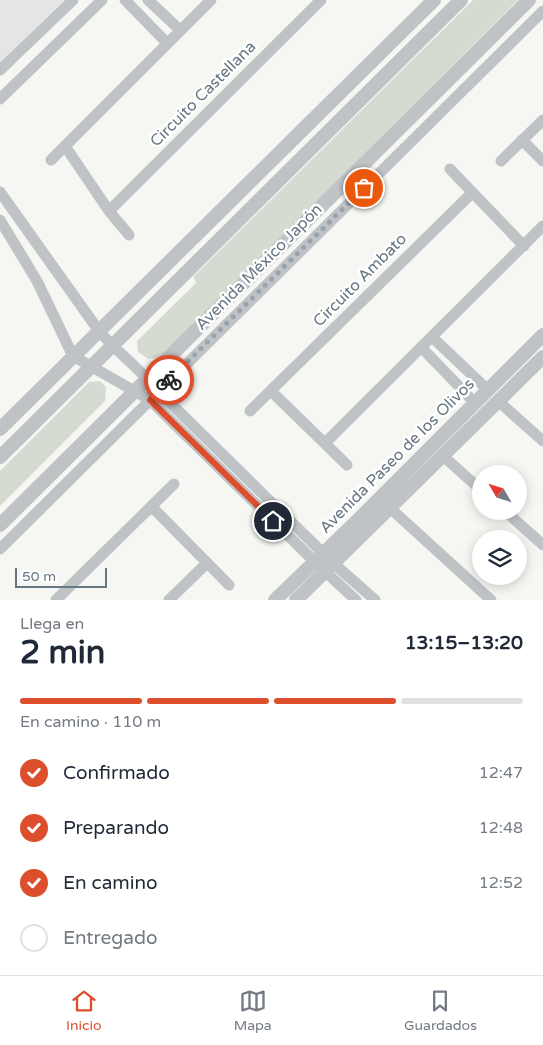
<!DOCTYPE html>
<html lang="es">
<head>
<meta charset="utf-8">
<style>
	:root { --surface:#fff; --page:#f2f2f3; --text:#1f2937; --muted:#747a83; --line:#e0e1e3; --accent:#dd4e2c }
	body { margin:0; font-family:"Varela Round",sans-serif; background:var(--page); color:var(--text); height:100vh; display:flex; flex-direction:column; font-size:19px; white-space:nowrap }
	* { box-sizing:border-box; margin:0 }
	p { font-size:16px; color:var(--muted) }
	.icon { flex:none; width:28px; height:28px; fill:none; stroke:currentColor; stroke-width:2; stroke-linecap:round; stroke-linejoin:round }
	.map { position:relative; height:600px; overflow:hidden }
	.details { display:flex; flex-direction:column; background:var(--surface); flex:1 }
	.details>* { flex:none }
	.needle { width:32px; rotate:309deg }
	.buttons { position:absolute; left:472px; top:465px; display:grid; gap:10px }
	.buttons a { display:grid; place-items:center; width:55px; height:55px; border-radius:50%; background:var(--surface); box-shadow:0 2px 12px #0003; font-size:25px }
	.scale { position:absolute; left:15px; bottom:12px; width:92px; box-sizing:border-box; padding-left:5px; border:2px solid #667783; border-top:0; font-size:14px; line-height:18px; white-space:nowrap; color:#667783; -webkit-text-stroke:4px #fff; paint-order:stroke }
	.pin { position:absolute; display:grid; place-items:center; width:42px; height:42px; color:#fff; margin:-21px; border:2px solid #fff; border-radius:50%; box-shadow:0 1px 5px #0007 }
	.courier { position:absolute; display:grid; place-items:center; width:50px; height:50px; margin:-25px; border:4px solid #dd4e2c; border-radius:50%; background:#fff; color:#222; box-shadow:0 1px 6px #0007 }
	.head em { font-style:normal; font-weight:700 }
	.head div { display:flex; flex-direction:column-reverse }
	.head { display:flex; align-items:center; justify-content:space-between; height:85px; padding:0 20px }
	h1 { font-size:32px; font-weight:700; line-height:38px }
	.bar { display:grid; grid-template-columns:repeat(4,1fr); gap:8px 5px; align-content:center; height:60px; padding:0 20px }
	.bar i { height:6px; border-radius:4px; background:var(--line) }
	.bar .on { background:var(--accent) }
	.bar p { grid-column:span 4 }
	ol { padding:0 20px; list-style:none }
	li { display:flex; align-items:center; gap:15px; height:55px }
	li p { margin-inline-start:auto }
	li .icon { padding:5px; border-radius:50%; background:var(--accent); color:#fff; stroke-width:4 }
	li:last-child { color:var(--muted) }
	li i { width:28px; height:28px; border:2px solid var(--line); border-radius:50% }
	.tabs { display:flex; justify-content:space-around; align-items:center; height:70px; border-top:1px solid var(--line); background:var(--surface); font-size:14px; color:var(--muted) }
	.tabs a { display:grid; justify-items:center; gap:2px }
	.tabs .on { color:var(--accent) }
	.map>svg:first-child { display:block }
	.built { fill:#e4e5e4 }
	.green { fill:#d6dbd2 }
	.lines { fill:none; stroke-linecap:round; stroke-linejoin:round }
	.minor { stroke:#bfc3c6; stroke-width:11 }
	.tertiary { stroke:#bfc3c6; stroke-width:14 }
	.done { stroke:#98a3aa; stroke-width:5; stroke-dasharray:0 9 }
	.route { stroke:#dd4e2c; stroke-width:6 }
	.labels { text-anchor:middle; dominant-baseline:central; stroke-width:5; stroke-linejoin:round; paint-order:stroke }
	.street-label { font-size:16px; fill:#667783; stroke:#fff }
</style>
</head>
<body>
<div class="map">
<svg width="543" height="600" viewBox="0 0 543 600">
	<rect width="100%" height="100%" fill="#f6f6f3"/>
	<!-- built -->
	<path class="built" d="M0,0H64L0,62Z"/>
	<!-- green -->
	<path class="green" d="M473,0H518L161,357L148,359L138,352L137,341L196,283L193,277Z
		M100,381L106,387L105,401L0,506V471L89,382Z"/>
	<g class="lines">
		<!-- minor -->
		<path class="minor" d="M125,0L167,43
			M148,0L180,30
			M0,70L73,0
			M0,99L102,0
			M522,140L543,161
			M65,146L109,211L129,235
			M51,160L211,0
			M501,161L543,120
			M450,169L524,246
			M0,192L99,331C117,352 140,369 158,391L333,563L375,600
			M109,211L321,0
			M0,220L37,281L73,356L150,400L315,562L356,600
			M432,337L488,390
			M421,347L475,403
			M271,391L347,465
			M498,401L543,441
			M250,411L472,193
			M325,443L543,226
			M442,455L481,490
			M152,507L229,585
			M390,508L491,600
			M505,511L543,545
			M0,549L543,11
			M56,600L174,484
			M169,600L207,563"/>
		<!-- tertiary -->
		<path class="tertiary" d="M0,429L434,0
			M0,457L461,0
			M0,525L529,0
			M275,600L359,519L543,335
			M296,600L543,357"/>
	</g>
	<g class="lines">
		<!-- done -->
		<path class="done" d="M169,380L364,188"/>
		<!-- route -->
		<path class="route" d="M169,380L150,400L273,521"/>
	</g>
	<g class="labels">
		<!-- street labels -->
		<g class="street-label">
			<text transform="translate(203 94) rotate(-45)">Circuito Castellana</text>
			<text transform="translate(259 267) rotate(-45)">Avenida México Japón</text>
			<text transform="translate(360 280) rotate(-45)">Circuito Ambato</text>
			<text transform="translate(397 456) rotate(-45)">Avenida Paseo de los Olivos</text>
		</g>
	</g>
</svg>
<div class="buttons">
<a><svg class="needle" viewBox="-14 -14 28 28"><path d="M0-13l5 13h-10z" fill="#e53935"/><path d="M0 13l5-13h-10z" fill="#747a83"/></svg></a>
<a><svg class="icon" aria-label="layers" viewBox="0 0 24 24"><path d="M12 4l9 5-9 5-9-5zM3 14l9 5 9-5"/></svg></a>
</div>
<div class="scale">50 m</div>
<div class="pin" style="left:364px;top:188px;background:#ea580c"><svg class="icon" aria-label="bag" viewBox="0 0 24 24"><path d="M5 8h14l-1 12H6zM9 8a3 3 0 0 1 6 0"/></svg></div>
<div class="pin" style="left:273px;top:521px;background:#1f2937"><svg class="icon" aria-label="home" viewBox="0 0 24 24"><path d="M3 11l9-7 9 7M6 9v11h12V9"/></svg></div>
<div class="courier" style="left:169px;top:380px"><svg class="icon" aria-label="bike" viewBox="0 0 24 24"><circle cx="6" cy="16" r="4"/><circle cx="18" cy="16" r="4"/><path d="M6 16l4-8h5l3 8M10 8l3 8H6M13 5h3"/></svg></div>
</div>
<section class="details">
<div class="head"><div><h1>2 min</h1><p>Llega en</p></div><em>13:15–13:20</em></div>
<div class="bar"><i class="on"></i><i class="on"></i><i class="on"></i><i></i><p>En camino · 110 m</p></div>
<ol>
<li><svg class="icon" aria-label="check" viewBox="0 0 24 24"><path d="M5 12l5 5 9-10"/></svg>Confirmado<p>12:47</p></li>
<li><svg class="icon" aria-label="check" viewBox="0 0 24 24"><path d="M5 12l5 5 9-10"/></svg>Preparando<p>12:48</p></li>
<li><svg class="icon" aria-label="check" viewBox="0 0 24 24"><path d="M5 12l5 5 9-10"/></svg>En camino<p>12:52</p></li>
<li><i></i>Entregado</li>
</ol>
</section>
<nav class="tabs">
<a class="on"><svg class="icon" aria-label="home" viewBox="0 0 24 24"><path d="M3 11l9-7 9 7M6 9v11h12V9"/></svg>Inicio</a>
<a><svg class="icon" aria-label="map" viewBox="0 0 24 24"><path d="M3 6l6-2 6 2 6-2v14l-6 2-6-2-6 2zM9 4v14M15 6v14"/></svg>Mapa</a>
<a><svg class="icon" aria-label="saved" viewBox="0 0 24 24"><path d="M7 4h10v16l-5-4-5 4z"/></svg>Guardados</a>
</nav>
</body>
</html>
